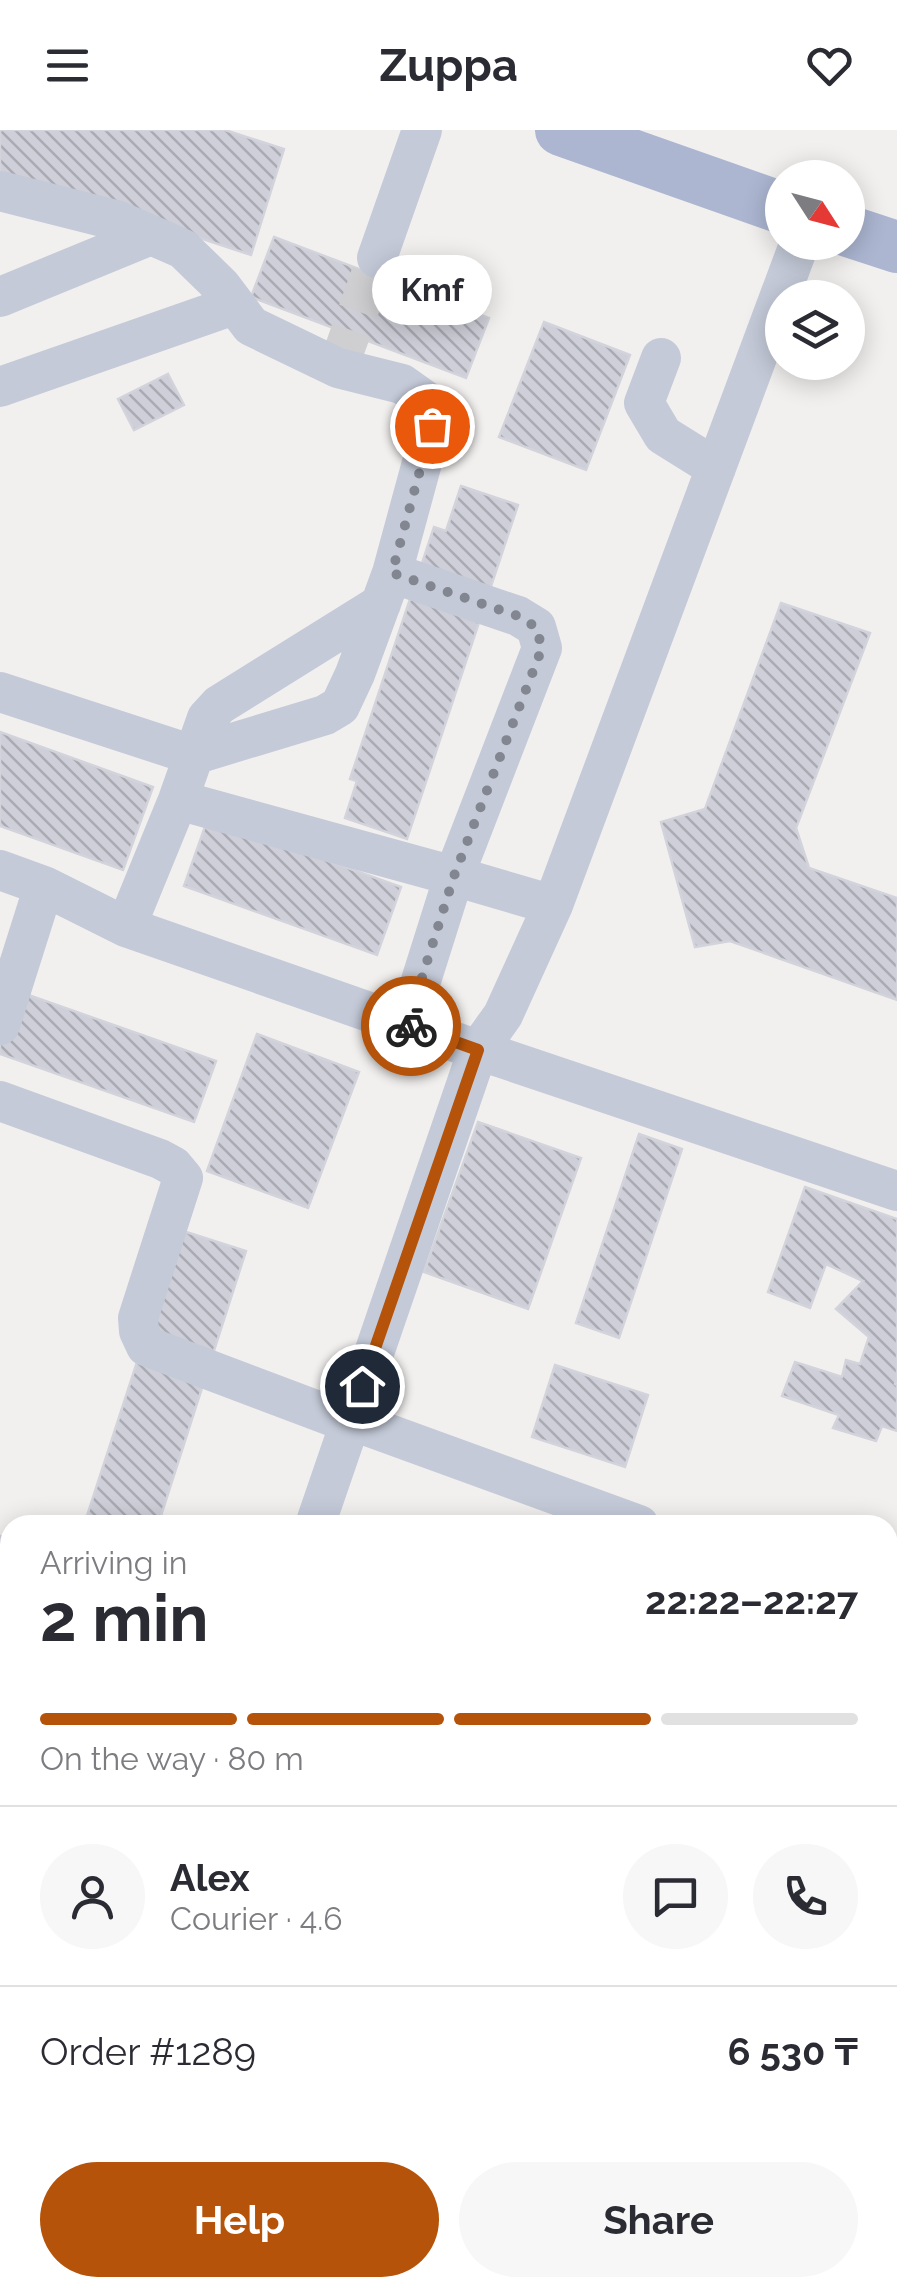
<!DOCTYPE html>
<html lang="en">
<head>
<meta charset="utf-8">
<style>
	:root { --surface:#fff; --page:#f7f7f7; --text:#2b2b33; --muted:#7c7c81; --line:#e1e1e2; --accent:#b45309 }
	body { margin:0; font-family:Raleway,sans-serif; background:var(--page); color:var(--text); height:100vh; display:flex; flex-direction:column; font-size:38px; white-space:nowrap }
	* { box-sizing:border-box; margin:0 }
	p { font-size:32px; color:var(--muted) }
	.icon { flex:none; width:55px; height:55px; fill:none; stroke:currentColor; stroke-width:2; stroke-linecap:round; stroke-linejoin:round }
	.map { position:relative; flex:1; overflow:hidden }
	.details { position:absolute; left:0px; top:1385px; width:898px; height:782px; display:flex; flex-direction:column; background:var(--surface); border-radius:30px 30px 0 0; box-shadow:0 5px 25px #0003 }
	.details>* { flex:none }
	.needle { width:65px; rotate:126deg }
	.controls { position:absolute; left:765px; top:30px; display:grid; gap:20px }
	.controls a { display:grid; place-items:center; width:100px; height:100px; border-radius:50%; background:var(--surface); box-shadow:0 5px 25px #0003; font-size:50px }
	.pin { position:absolute; display:grid; place-items:center; width:85px; height:85px; color:#fff; margin:-42px; border:5px solid #fff; border-radius:50%; box-shadow:0 2px 10px #0007 }
	.courier { position:absolute; display:grid; place-items:center; width:100px; height:100px; margin:-50px; border:8px solid #b45309; border-radius:50%; background:#fff; color:#222; box-shadow:0 2px 12px #0007 }
	.bubble { position:absolute; height:70px; border-radius:35px; background:var(--surface); box-shadow:0 5px 25px #0003; font-size:32px; font-weight:700; line-height:70px; text-align:center }
	.summary em { font-style:normal; font-weight:700 }
	.summary div { display:flex; flex-direction:column-reverse }
	.summary { display:flex; align-items:center; justify-content:space-between; height:170px; padding:0 40px }
	h1 { font-size:65px; font-weight:700; line-height:75px }
	.bar { display:grid; grid-template-columns:repeat(4,1fr); gap:15px 10px; align-content:center; height:120px; padding:0 40px }
	.bar i { height:12px; border-radius:8px; background:var(--line) }
	.bar .active { background:var(--accent) }
	.bar p { grid-column:span 4 }
	.line { display:flex; align-items:center; gap:25px; padding:0 40px; border-top:2px solid var(--line) }
	.line div { flex:1 }
	.round { display:grid; place-items:center; flex:none; width:105px; height:105px; border-radius:52px; background:var(--page) }
	.button { display:flex; gap:20px; margin-top:auto; padding:20px 40px }
	.button a { flex:1; height:115px; border-radius:60px; background:var(--accent); color:#fff; font-size:40px; font-weight:700; line-height:115px; text-align:center }
	.button a+a { background:var(--page); color:var(--text) }
	header { display:flex; justify-content:space-between; align-items:center; height:130px; padding:0 40px; background:var(--surface); font-size:45px; font-weight:700 }
	.map>svg:first-child { display:block }
	.commercial { fill:#fefce7 }
	.building { fill:url(#building-back-hatch); stroke:#d2d3db; stroke-width:2.5 }
	.lines { fill:none; stroke-linecap:round; stroke-linejoin:round }
	.minor-tunnel { stroke:#cfcfd2; stroke-width:40; stroke-dasharray:40 20; stroke-linecap:butt }
	.minor { stroke:#c4cad8; stroke-width:40 }
	.major { stroke:#acb6d1; stroke-width:52 }
	.done { stroke:#828691; stroke-width:10; stroke-dasharray:0 18 }
	.route { stroke:#b45309; stroke-width:12 }
</style>
</head>
<body>
<header><svg class="icon" aria-label="menu" viewBox="0 0 24 24"><path d="M4 6h16M4 12h16M4 18h16"/></svg>Zuppa<svg class="icon" aria-label="heart" viewBox="0 0 24 24"><path d="M12 20l-8-8c-3-5 5-10 8-4 3-6 11-1 8 4z"/></svg></header>
<div class="map">
<svg width="897" height="2166" viewBox="0 0 897 2166">
	<defs>
		<pattern id="building-back-hatch" width="6" height="6" patternUnits="userSpaceOnUse" patternTransform="scale(2.5)"><rect width="6" height="6" fill="#cecfd8"/><path d="M-1 5l2 2M0 0l6 6M5-1l2 2" fill="none" stroke="#a9aab2"/></pattern>
	</defs>
	<rect width="100%" height="100%" fill="#f2f0ef"/>
	<!-- commercial -->
	<path class="commercial" d="M114,2158H635L632,2166H111Z"/>
	<!-- building -->
	<path class="building" d="M0,0H225L284,19L251,125L0,42Z
		M274,107L489,188L466,248L251,167Z
		M544,192L630,225L586,340L499,307Z
		M168,244L184,275L134,300L118,269Z
		M461,356L518,375L407,709L345,688L357,651L350,649L434,397L446,401Z
		M781,473L870,503L796,698L809,738L897,768V870L730,811L695,817L661,692L705,679Z
		M0,602L153,657L123,740L0,696Z
		M208,688L401,757L377,825L184,756Z
		M0,855L216,931L194,992L0,924Z
		M257,904L359,942L308,1078L207,1041Z
		M478,992L581,1028L528,1179L424,1142Z
		M639,1004L682,1019L619,1208L576,1193Z
		M805,1057L897,1089V1248L895,1254L897,1255V1301L882,1296L876,1311L833,1298L839,1285L782,1266L795,1232L842,1247L846,1230L860,1234L869,1207L836,1179L863,1151L826,1134L810,1178L768,1162Z
		M180,1100L246,1121L158,1395H84Z
		M555,1235L648,1265L625,1337L532,1307Z
		M0,1406L10,1410V1610L0,1606Z
		M0,1752L10,1756V1824L0,1820Z
		M10,1853V1959L0,1955V1884Z"/>
	<g class="lines">
		<!-- minor-tunnel -->
		<path class="minor-tunnel" d="M338,238L377,128"/>
		<!-- minor -->
		<path class="minor" d="M0,61L119,91L183,119L221,156L251,196L338,238L402,254L426,271L432,296L392,443L355,544L340,576L325,585L193,625L0,562
			M377,128L422,0
			M0,167L151,105
			M661,228L644,273L663,305L716,338
			M0,257L234,175
			M178,670L454,746L542,518L536,497L518,486L392,443
			M0,740L44,756L126,797L478,920L897,1061
			M126,797L178,670L207,588L219,575L381,474
			M0,895L44,756
			M407,895L454,746L553,775
			M0,971L160,1029L173,1036L183,1048L138,1188L139,1201L146,1216L350,1293L478,920L503,885L553,775L800,112
			M315,1395L350,1293L367,1296L639,1395
			M888,1485L897,1489
			M0,1716L10,1720
			M888,1882L897,1856
			M888,1996H897
			M47,2166L50,2158
			M682,2166L685,2158
			M757,2166L760,2158"/>
		<!-- major -->
		<path class="major" d="M561,0L782,78
			M848,101L897,117
			M888,2115L897,2088
			M870,2166L873,2158"/>
	</g>
	<g class="lines">
		<!-- done -->
		<path class="done" d="M411,896L407,895L454,746L542,518L536,497L518,486L392,443L432,296"/>
		<!-- route -->
		<path class="route" d="M362,1256L478,920L411,896"/>
	</g>
</svg>
<div class="controls">
<a><svg class="needle" viewBox="-14 -14 28 28"><path d="M0-13l5 13h-10z" fill="#e53935"/><path d="M0 13l5-13h-10z" fill="#7c7c81"/></svg></a>
<a><svg class="icon" aria-label="layers" viewBox="0 0 24 24"><path d="M12 4l9 5-9 5-9-5zM3 14l9 5 9-5"/></svg></a>
</div>
<div class="pin" style="left:432px;top:296px;background:#ea580c"><svg class="icon" aria-label="bag" viewBox="0 0 24 24"><path d="M5 8h14l-1 12H6zM9 8a3 3 0 0 1 6 0"/></svg></div>
<div class="pin" style="left:362px;top:1256px;background:#1f2937"><svg class="icon" aria-label="home" viewBox="0 0 24 24"><path d="M3 11l9-7 9 7M6 9v11h12V9"/></svg></div>
<div class="courier" style="left:411px;top:896px"><svg class="icon" aria-label="bike" viewBox="0 0 24 24"><circle cx="6" cy="16" r="4"/><circle cx="18" cy="16" r="4"/><path d="M6 16l4-8h5l3 8M10 8l3 8H6M13 5h3"/></svg></div>
<div class="bubble" style="left:372px;top:125px;width:120px">Kmf</div>
<section class="details">
<div class="summary"><div><h1>2 min</h1><p>Arriving in</p></div><em>22:22–22:27</em></div>
<div class="bar"><i class="active"></i><i class="active"></i><i class="active"></i><i></i><p>On the way · 80 m</p></div>
<div class="line" style="height:180px"><a class="round"><svg class="icon" aria-label="person" viewBox="0 0 24 24"><circle cx="12" cy="8" r="4"/><path d="M4 21q1-7 8-7t8 7"/></svg></a><div><b>Alex</b><p>Courier · 4.6</p></div><a class="round"><svg class="icon" aria-label="chat" viewBox="0 0 24 24"><path d="M4 5h16v11H9l-5 4z"/></svg></a><a class="round"><svg class="icon" aria-label="phone" viewBox="0 0 24 24"><path d="M5 4h4l2 5-3 2q2 4 5 5l2-3 5 2v4C11 20 4 13 5 4z"/></svg></a></div>
<div class="line" style="height:130px"><div>Order #1289</div><b>6 530 ₸</b></div>
<div class="button"><a>Help</a><a>Share</a></div>
</section>
</div>
</body>
</html>
